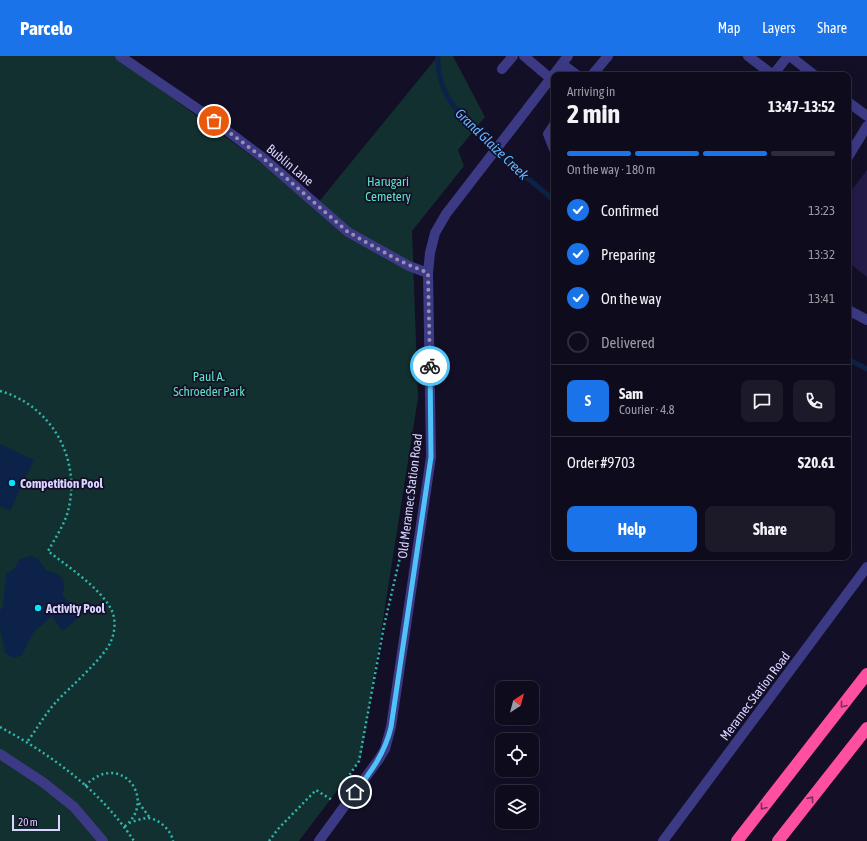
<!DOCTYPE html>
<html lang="en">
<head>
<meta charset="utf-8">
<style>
	:root { --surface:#0e0b1c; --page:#1c1929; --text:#f1f3f6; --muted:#9b9ba3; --line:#2e2b3b; --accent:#1a73e8 }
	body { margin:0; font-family:"Asap Condensed",sans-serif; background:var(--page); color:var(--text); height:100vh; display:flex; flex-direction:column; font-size:15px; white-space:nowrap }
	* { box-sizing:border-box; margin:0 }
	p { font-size:13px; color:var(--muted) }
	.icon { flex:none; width:22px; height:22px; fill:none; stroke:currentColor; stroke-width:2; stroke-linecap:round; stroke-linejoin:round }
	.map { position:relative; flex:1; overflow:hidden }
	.panel { position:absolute; left:551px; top:16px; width:300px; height:488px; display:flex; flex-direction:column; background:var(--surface); border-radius:8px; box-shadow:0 4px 16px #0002,0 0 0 1px var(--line) }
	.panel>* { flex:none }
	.needle { width:26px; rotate:36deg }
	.tools { position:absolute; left:495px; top:625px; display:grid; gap:8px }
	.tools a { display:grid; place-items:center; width:44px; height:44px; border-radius:8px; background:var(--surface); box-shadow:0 4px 16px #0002,0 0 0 1px var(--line); font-size:20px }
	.scale { position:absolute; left:12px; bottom:10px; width:48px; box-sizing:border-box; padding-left:4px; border:2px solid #d9d4ff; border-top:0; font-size:11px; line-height:14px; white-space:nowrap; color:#d9d4ff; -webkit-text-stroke:3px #130f26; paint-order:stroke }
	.pin { position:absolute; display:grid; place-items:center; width:34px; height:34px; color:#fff; margin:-17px; border:2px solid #fff; border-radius:50%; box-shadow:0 1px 4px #0007 }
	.courier { position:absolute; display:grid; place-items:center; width:40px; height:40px; margin:-20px; border:3px solid #4fc3f7; border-radius:50%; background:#fff; color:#222; box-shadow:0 1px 5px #0007 }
	.overview em { font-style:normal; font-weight:700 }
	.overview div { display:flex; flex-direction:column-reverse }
	.overview { display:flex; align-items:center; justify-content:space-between; height:68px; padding:0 16px }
	h1 { font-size:26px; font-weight:700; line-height:30px }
	.bar { display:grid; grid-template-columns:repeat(4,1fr); gap:6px 4px; align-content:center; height:48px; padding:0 16px }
	.bar i { height:5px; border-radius:3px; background:var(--line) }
	.bar .active { background:var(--accent) }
	.bar p { grid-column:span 4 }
	.line { display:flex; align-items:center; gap:10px; padding:0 16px; border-top:1px solid var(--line) }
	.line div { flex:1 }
	.round { display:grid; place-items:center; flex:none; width:42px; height:42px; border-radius:8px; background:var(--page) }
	ol { padding:0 16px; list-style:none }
	li { display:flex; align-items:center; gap:12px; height:44px }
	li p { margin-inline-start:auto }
	li .icon { padding:4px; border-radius:50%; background:var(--accent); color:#fff; stroke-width:4 }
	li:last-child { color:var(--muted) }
	li i { width:22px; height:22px; border:2px solid var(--line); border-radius:50% }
	.cta { display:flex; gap:8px; margin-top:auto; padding:8px 16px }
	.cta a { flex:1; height:46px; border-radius:8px; background:var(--accent); color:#fff; font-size:16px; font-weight:700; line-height:46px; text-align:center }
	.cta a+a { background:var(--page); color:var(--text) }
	header { display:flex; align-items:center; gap:24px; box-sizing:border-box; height:56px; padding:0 20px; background:var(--accent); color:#fff }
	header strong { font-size:19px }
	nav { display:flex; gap:22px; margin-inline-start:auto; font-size:14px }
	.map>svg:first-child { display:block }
	.green { fill:#12302f }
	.water { fill:#0c2248 }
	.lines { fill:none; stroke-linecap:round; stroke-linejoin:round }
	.stream { stroke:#0c2248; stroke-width:5 }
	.building { fill:#241b47 }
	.path { stroke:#2fb8b0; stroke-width:2.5; stroke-dasharray:2 3; stroke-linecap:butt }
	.minor { stroke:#3d3a85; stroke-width:10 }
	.highway { stroke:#ff4fa3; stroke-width:12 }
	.oneway { stroke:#7d2c5e }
	.done { stroke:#948fb3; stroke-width:4; stroke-dasharray:0 7.2 }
	.route { stroke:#4fc3f7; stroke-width:5 }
	.poi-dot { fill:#00e5ff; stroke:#130f26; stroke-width:1.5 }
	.labels { text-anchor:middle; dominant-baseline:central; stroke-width:3.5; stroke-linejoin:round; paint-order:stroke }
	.street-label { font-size:13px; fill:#d9d4ff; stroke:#130f26 }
	.park-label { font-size:13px; fill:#5fe0c0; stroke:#130f26 }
	.poi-label { font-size:13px; font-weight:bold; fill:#d9d4ff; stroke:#130f26; text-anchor:start }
	.water-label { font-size:14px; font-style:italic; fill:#62b6ff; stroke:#130f26 }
</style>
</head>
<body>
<header>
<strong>Parcelo</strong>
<nav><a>Map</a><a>Layers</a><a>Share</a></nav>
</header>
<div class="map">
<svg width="867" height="785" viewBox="0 0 867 785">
	<rect width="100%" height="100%" fill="#130f26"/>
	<!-- green -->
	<path class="green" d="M0,0H115L317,148L438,0H453L485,61L458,94L464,110L412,175L418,342L361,703L299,785H0Z"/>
	<!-- water -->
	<path class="water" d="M0,388L34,404L10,455L0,450Z
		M31,500L38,503L46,514C61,518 68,523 62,540L68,545L80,561L62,575L52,560L33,577L22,599L14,602L5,597L0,572V555L3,550L6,522L5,518L14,513L20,503Z"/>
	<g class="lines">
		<!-- stream -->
		<path class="stream" d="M438,0C437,10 440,24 444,33C454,63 528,123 554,144
			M848,303L867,313"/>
	</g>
	<!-- building -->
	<path class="building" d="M867,114V221L848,206V139Z"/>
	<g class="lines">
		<!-- path -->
		<path class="path" d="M0,335C50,349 80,400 69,451C66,466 56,481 48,495C68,511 101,532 112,555C116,564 115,576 111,585C105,601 69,632 56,646C45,658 37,673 27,686
			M0,671C52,699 101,735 134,785
			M344,727L359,705L384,570L404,484L417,380
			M85,730C120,693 159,744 124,771
			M139,747L150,762
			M129,767C135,765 142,762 148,762C159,763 171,774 173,785
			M269,785L278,773L316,734L332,744"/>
		<!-- minor -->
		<path class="minor" d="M120,0L202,56L262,101L348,176L409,210L428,217
			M524,0L550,22
			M748,0L773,19
			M790,0L814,19
			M562,8L577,19
			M502,13L513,0
			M592,19L608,0
			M773,19L788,0
			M848,46L867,60
			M554,69L548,78L554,93
			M848,101L867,70
			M848,254L867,264
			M0,698L44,727L74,751L103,785
			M319,785L379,703L385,693L391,671L431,401L428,217L430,197L435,177L446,158L568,0
			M663,785L867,511"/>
		<!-- highway -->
		<path class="highway" d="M737,785L867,618
			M778,785L867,672"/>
	</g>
	<!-- one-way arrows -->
	<defs><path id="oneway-chevron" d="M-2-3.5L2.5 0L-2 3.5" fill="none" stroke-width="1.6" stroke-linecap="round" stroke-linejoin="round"/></defs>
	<g class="oneway">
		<use href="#oneway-chevron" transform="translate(843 649) rotate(128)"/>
		<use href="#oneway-chevron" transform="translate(811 743) rotate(-52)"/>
		<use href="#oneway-chevron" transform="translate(763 751) rotate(128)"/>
	</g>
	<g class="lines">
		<!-- done -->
		<path class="done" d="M214,65L262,101L348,176L400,205L428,217L430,310"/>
		<!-- route -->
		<path class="route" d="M355,736C371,716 385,697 391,671L431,401L430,310"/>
	</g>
	<!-- markers -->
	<g class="poi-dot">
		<circle cx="12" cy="427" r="4"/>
		<circle cx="38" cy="552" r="4"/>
	</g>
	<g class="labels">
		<!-- street labels -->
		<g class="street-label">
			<text transform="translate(290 109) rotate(40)">Bublin Lane</text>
			<text transform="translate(410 440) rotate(-83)">Old Meramec Station Road</text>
			<text transform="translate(755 640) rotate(-53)">Meramec Station Road</text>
		</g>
		<!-- park labels -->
		<g class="park-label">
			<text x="388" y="125">Harugari<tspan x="388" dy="15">Cemetery</tspan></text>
			<text x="209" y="320">Paul A.<tspan x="209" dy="15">Schroeder Park</tspan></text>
		</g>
		<!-- poi labels -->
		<g class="poi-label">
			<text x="20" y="427">Competition Pool</text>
			<text x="46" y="552">Activity Pool</text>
		</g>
		<!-- water labels -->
		<g class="water-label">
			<text transform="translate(492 88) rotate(44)">Grand Glaize Creek</text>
		</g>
	</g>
</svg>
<div class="tools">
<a><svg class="needle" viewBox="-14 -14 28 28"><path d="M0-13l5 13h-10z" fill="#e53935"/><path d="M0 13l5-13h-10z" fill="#9b9ba3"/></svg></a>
<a><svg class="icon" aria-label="locate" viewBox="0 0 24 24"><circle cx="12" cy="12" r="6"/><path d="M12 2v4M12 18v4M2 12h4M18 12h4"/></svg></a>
<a><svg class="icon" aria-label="layers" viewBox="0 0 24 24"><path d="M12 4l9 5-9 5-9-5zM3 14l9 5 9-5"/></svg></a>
</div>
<div class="scale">20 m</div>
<div class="pin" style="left:214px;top:65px;background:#ea580c"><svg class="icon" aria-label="bag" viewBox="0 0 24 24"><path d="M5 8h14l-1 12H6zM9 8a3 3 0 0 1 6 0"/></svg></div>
<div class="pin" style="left:355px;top:736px;background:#1f2937"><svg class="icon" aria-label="home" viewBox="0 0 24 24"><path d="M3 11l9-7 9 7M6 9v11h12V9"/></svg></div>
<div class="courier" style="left:430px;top:310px"><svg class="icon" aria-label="bike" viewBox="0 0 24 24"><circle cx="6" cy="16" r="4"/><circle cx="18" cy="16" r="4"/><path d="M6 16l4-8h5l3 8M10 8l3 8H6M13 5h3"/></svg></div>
<section class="panel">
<div class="overview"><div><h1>2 min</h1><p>Arriving in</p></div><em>13:47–13:52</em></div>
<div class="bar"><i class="active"></i><i class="active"></i><i class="active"></i><i></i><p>On the way · 180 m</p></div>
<ol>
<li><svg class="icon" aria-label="check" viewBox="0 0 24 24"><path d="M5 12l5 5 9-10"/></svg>Confirmed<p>13:23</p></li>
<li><svg class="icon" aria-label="check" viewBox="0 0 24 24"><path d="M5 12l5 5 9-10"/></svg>Preparing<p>13:32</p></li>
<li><svg class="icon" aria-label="check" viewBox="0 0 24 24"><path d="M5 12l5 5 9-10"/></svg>On the way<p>13:41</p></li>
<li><i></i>Delivered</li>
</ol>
<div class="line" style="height:72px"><b class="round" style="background:var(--accent);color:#fff">S</b><div><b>Sam</b><p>Courier · 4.8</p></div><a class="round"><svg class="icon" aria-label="chat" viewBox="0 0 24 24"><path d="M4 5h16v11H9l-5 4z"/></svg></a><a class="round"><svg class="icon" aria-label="phone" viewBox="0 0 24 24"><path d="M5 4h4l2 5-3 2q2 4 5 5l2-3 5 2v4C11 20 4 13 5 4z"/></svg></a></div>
<div class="line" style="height:52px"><div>Order #9703</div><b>$20.61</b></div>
<div class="cta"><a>Help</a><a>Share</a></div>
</section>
</div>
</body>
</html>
